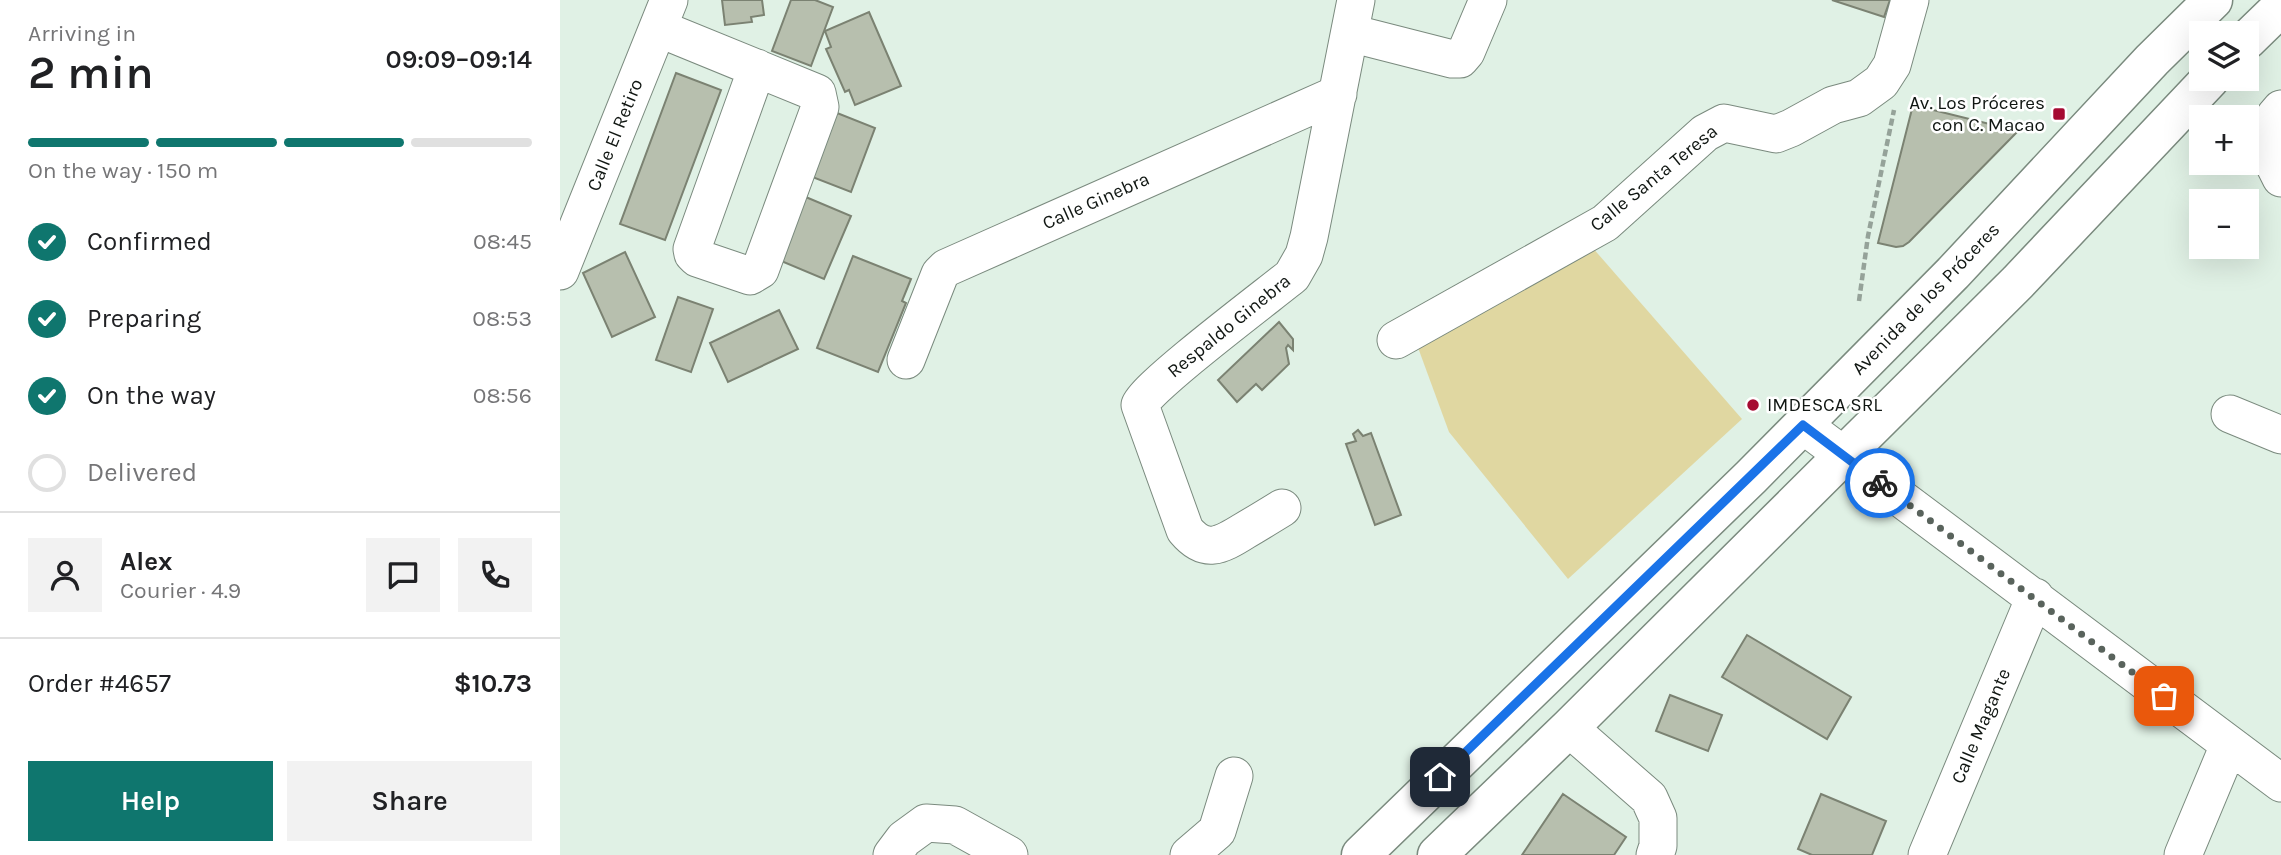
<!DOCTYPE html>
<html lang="en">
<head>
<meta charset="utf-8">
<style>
	:root { --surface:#fff; --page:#f2f2f2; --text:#202124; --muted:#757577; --line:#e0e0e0; --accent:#0f766e }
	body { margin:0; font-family:Karla,sans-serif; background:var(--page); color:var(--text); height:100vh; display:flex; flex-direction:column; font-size:26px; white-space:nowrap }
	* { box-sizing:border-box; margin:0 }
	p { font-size:23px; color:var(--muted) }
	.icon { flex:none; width:38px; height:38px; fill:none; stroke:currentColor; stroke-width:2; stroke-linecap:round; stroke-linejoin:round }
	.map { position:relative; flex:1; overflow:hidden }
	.side { display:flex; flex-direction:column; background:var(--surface); width:560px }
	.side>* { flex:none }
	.tools { position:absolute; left:1629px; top:21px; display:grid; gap:14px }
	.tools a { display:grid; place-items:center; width:70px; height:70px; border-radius:0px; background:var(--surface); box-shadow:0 7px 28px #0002; font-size:35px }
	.pin { position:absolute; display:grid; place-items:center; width:60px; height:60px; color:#fff; margin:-30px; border-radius:14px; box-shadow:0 4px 10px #0006 }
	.courier { position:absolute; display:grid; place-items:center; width:70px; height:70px; margin:-35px; border:5px solid #1a73e8; border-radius:50%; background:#fff; color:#222; box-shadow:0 2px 9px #0007 }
	.overview em { font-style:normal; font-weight:600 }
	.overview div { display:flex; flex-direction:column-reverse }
	.overview { display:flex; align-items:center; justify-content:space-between; height:119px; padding:0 28px }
	h1 { font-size:46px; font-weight:600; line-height:52px }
	.bar { display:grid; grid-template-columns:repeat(4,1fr); gap:10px 7px; align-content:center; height:84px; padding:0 28px }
	.bar i { height:9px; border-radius:5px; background:var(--line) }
	.bar .current { background:var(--accent) }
	.bar p { grid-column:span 4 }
	.line { display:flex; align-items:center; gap:18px; padding:0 28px; border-top:2px solid var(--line) }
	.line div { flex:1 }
	.round { display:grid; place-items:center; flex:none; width:74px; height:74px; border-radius:0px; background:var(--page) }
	ol { padding:0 28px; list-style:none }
	li { display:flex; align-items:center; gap:21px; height:77px }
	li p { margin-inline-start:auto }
	li .icon { padding:7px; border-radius:50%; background:var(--accent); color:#fff; stroke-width:4 }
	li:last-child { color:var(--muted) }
	li i { width:38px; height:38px; border:4px solid var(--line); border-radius:50% }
	.action { display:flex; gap:14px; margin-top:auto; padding:14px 28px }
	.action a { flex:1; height:80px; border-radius:0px; background:var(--accent); color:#fff; font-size:28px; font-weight:600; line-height:80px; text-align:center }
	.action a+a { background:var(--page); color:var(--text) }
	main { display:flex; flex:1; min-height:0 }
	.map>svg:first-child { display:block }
	.green { fill:#e0d7a1 }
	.building { fill:#b7bfae; stroke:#7b8272; stroke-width:2 }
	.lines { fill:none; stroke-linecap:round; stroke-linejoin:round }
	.minor-casing { stroke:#7a8a7e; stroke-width:39 }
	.major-casing { stroke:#7a8a7e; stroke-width:41 }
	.path { stroke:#95a299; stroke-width:4.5; stroke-dasharray:7 3.5; stroke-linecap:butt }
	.minor { stroke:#fff; stroke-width:37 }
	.major { stroke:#fff; stroke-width:38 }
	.done { stroke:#59635c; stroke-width:7; stroke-dasharray:0 12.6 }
	.route { stroke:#1a73e8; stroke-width:9 }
	.poi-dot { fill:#a60b32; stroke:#fff; stroke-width:2.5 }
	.labels { text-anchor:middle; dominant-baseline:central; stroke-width:5; stroke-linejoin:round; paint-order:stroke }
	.poi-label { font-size:19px; fill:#101612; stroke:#fff; text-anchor:end }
	.street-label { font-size:19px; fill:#101612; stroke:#fff }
</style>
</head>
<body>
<main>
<section class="side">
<div class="overview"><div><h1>2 min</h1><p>Arriving in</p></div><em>09:09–09:14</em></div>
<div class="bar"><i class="current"></i><i class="current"></i><i class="current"></i><i></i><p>On the way · 150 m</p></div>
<ol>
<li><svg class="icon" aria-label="check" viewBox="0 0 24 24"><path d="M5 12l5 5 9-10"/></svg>Confirmed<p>08:45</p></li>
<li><svg class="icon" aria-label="check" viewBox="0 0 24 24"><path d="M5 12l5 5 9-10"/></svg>Preparing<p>08:53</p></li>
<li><svg class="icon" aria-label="check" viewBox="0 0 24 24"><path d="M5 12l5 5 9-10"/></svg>On the way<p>08:56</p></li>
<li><i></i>Delivered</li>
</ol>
<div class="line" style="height:126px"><a class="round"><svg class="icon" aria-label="person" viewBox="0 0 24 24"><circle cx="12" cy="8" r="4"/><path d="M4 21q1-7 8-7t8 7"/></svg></a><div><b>Alex</b><p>Courier · 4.9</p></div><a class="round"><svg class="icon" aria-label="chat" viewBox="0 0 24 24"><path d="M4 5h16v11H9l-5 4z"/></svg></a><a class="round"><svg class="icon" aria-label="phone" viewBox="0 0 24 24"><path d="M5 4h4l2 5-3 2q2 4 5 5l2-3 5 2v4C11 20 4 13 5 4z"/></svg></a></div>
<div class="line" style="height:91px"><div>Order #4657</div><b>$10.73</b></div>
<div class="action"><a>Help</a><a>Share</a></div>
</section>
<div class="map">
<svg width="1721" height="855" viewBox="0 0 1721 855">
	<rect width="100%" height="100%" fill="#e0f1e5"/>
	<!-- green -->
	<path class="green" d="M1025,239L1182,419L1008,579L889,432L853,334Z"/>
	<!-- building -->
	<path class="building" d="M162,0H202L204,15L191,17L192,22L165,25Z
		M231,0H255L273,7L251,66L212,51Z
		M1272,0H1330L1324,17Z
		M309,12L341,86L295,105L289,90L285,92L266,49L271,47L265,31Z
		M116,73L161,90L105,240L60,224Z
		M1353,105L1458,131L1349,242L1343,246L1336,247L1318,243Z
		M267,109L315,128L291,192L242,173Z
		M241,195L291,216L264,279L214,258Z
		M65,252L95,317L52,337L23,273Z
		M293,256L351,279L342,301L346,303L318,372L257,348Z
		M118,297L153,309L131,372L96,360Z
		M219,310L238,349L168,382L150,343Z
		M719,322L733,339V350L728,345L726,348L729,364L702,390L696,384L677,402L658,380Z
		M798,430L803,436L811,433L841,515L815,525L786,444L796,441L793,434Z
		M1187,635L1291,697L1267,739L1162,677Z
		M1110,695L1162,715L1148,751L1096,731Z
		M1003,794L1066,837L1054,855H962Z
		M1261,794L1326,821L1312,855H1252L1238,849Z"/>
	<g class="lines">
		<!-- minor casing -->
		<g class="minor-casing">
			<path id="minor" d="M98,28L257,93L260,107L200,270L190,276L137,258L133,254L132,249L197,68
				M790,33L892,59H900L906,52L928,0
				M1721,109L1715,116L1704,144L1721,178
				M0,271L109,0
				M836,340L1045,223L1145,133L1164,123L1216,134L1231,128L1273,105L1299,98L1321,82L1332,65L1350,0
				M346,360L380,274L386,268L778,94
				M1670,414L1721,435
				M1243,425L1721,783
				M722,508C709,516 696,524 684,531C660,546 645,554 625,530L580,405C585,388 710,294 732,276L744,255L749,237L796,0
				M1009,728L1089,798L1098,818V846L1095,855
				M332,855L344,839L366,823L395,825L449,855
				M629,855L657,831L674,776
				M1367,855L1475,597
				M1623,855L1669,745"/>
		</g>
		<!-- major casing -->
		<g class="major-casing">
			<path id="major" d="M1687,40L1721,7
				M801,855L1191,477L1393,273L1592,60L1653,0
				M877,855L1009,728L1458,282L1650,79"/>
		</g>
		<!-- path -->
		<path class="path" d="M1299,301L1308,236L1334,110"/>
		<!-- minor -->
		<use href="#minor" class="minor"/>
		<!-- major -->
		<use href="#major" class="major"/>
	</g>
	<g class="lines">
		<!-- done -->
		<path class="done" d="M1320,483L1604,696"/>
		<!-- route -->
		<path class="route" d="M880,777L1243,425L1320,483"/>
	</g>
	<!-- markers -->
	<g class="poi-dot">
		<rect x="1492" y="107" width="14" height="14" rx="3.5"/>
		<circle cx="1193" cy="405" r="7"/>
	</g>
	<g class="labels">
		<!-- poi labels -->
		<g class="poi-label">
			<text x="1485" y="103">Av. Los Próceres<tspan x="1485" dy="22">con C. Macao</tspan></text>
			<text x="1207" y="405" text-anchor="start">IMDESCA SRL</text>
		</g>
		<!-- street labels -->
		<g class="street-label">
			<text transform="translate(55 135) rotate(-68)">Calle El Retiro</text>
			<text transform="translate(1094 178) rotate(-39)">Calle Santa Teresa</text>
			<text transform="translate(536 201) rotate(-24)">Calle Ginebra</text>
			<text transform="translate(1366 299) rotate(-46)">Avenida de los Próceres</text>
			<text transform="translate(669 326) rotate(-39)">Respaldo Ginebra</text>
			<text transform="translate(1421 726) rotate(-67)">Calle Magante</text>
		</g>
	</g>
</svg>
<div class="tools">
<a><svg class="icon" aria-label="layers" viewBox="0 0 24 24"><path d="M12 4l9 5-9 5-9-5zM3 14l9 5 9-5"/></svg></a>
<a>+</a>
<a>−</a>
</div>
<div class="pin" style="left:1604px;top:696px;background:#ea580c"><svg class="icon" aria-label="bag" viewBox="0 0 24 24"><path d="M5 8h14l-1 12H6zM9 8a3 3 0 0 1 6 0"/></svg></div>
<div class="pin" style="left:880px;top:777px;background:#1f2937"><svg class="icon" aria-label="home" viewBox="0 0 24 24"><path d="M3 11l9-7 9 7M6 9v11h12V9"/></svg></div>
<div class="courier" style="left:1320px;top:483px"><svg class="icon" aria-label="bike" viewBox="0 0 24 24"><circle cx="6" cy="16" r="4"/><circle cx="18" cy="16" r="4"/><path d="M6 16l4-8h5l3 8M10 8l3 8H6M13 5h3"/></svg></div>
</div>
</main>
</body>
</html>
